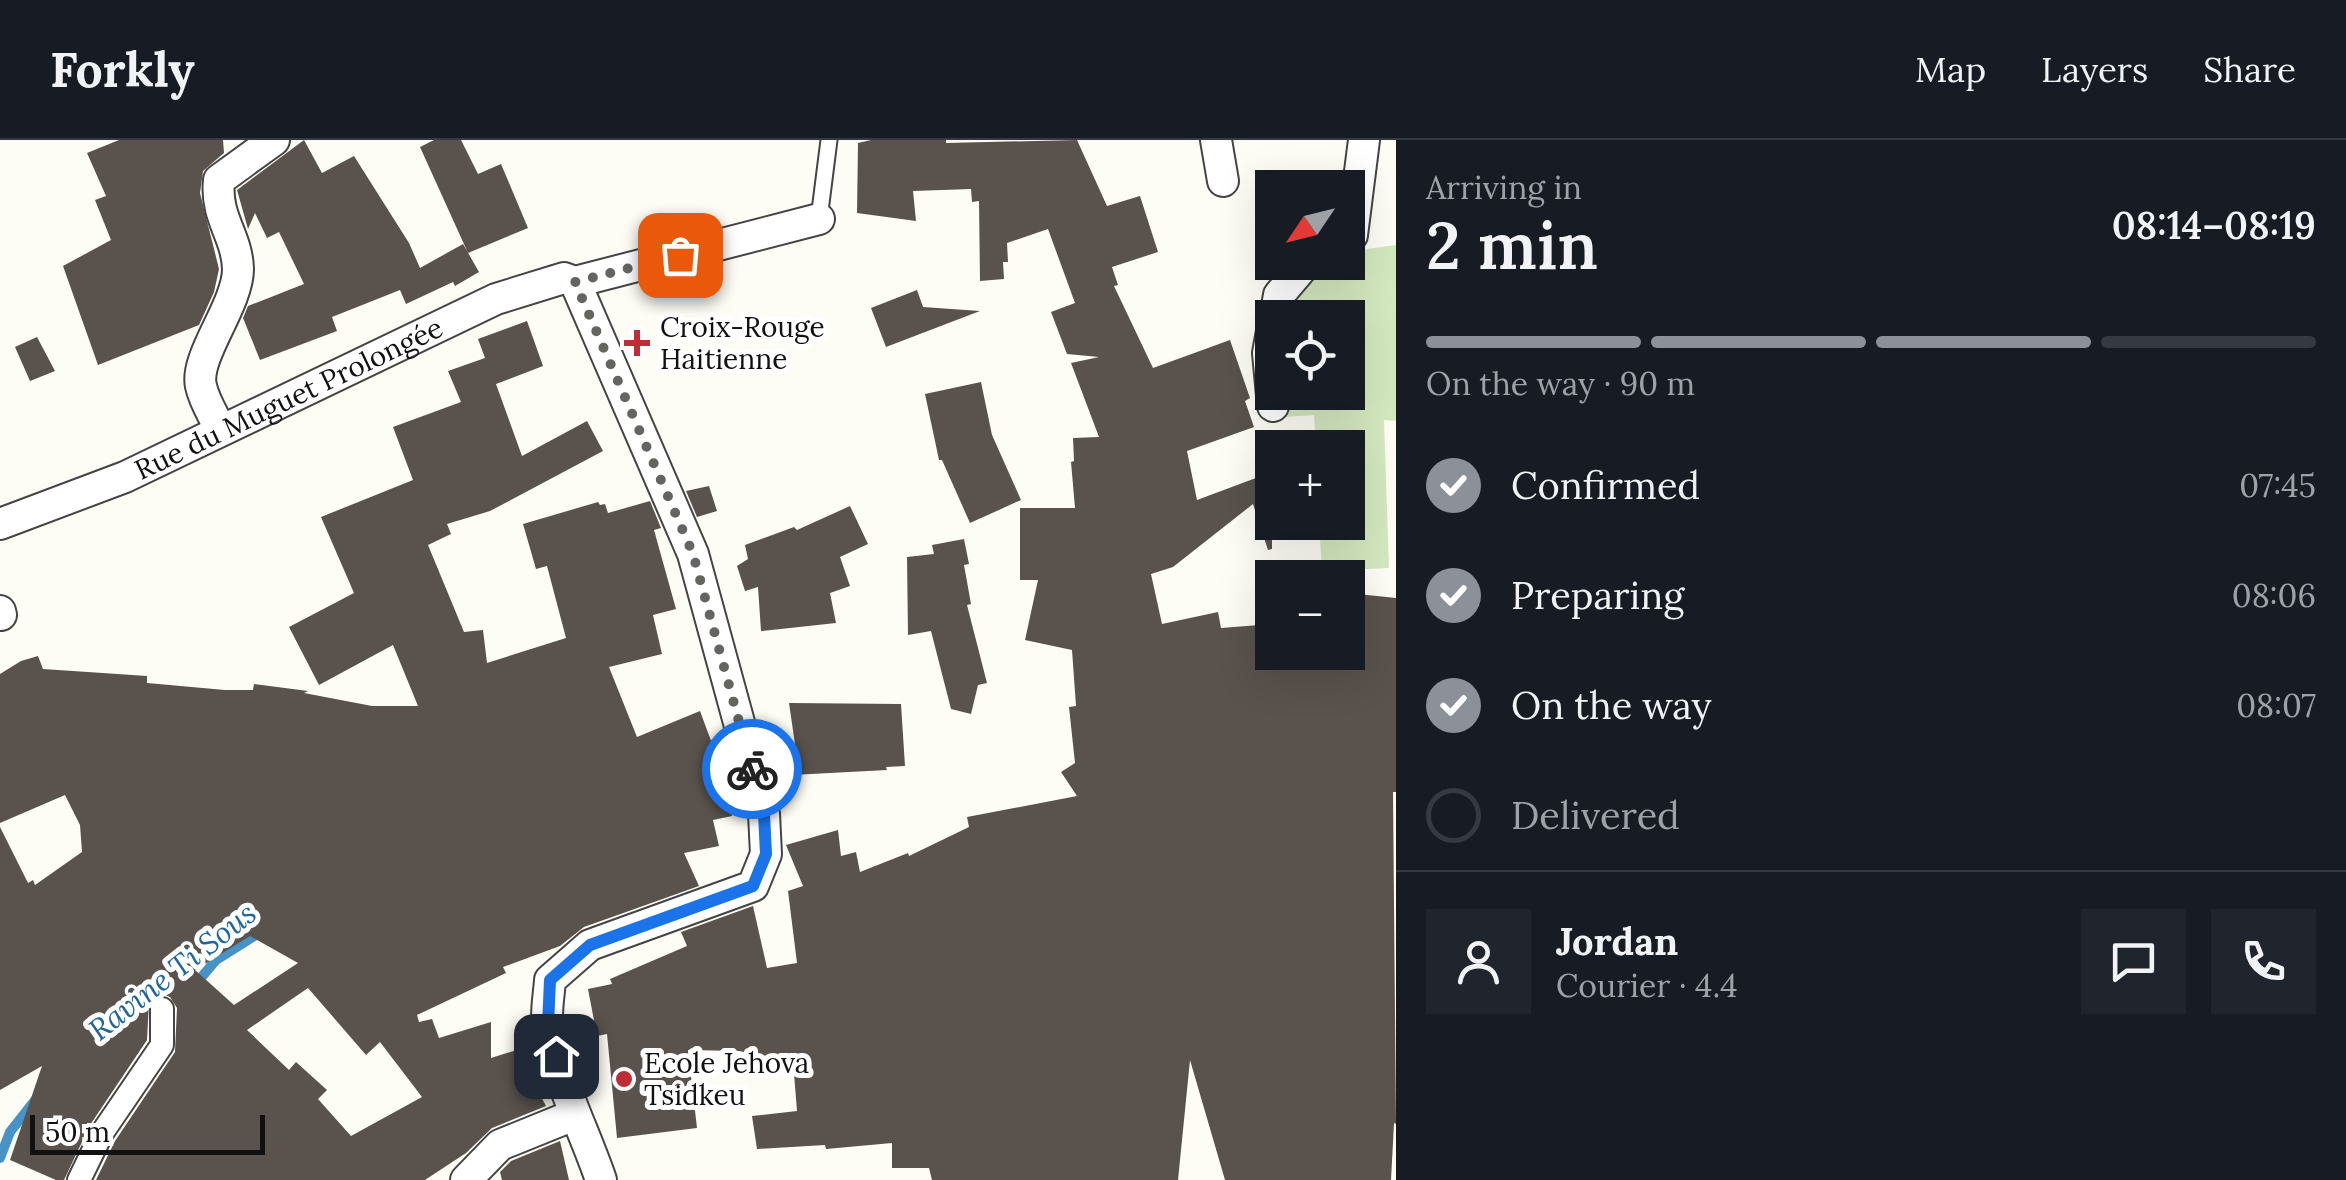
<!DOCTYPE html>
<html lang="en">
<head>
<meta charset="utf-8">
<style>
	:root { --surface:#171b24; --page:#20242c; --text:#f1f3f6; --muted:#9ea1a6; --line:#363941; --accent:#8c9099 }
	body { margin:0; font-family:Lora,serif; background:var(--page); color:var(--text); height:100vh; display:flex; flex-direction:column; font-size:38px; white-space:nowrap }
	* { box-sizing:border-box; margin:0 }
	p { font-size:32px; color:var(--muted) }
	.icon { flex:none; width:55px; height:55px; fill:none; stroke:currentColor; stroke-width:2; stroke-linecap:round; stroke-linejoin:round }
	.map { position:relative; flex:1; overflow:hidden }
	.details { display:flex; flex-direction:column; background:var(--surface); width:950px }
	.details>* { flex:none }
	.needle { width:65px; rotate:235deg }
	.buttons { position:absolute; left:1255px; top:30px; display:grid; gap:20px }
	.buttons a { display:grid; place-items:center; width:110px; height:110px; border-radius:0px; background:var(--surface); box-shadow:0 10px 40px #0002; font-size:50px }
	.scale { position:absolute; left:30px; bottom:25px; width:235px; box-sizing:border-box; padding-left:10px; border:5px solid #111; border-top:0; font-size:28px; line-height:35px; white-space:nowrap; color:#111; -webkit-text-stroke:8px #fff; paint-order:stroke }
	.pin { position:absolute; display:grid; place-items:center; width:85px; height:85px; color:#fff; margin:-42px; border-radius:20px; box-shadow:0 5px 15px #0006 }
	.courier { position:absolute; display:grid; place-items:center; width:100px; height:100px; margin:-50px; border:8px solid #1a73e8; border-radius:50%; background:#fff; color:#222; box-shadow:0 2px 12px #0007 }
	.overview em { font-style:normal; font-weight:600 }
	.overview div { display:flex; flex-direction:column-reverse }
	.overview { display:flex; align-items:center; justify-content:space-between; height:170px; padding:0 30px }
	h1 { font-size:65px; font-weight:600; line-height:75px }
	.bar { display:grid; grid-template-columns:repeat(4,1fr); gap:15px 10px; align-content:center; height:120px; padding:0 30px }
	.bar i { height:12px; border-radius:8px; background:var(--line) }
	.bar .selected { background:var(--accent) }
	.bar p { grid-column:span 4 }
	.line { display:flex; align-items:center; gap:25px; padding:0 30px; border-top:2px solid var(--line) }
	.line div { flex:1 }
	.round { display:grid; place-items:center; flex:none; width:105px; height:105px; border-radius:0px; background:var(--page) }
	ol { padding:0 30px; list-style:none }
	li { display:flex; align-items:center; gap:30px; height:110px }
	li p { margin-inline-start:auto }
	li .icon { padding:10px; border-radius:50%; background:var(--accent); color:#fff; stroke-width:4 }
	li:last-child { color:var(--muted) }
	li i { width:55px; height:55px; border:5px solid var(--line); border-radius:50% }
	header { display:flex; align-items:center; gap:60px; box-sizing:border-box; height:140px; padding:0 50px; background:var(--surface); border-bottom:2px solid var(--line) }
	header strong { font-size:48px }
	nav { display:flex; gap:55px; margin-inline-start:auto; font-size:35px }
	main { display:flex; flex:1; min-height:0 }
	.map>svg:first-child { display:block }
	.green { fill:#d4e8bf }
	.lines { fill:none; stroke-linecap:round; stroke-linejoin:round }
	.stream { stroke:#4693c7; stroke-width:10 }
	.building { fill:#59524d; fill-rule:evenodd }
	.service-casing { stroke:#444; stroke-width:19 }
	.pedestrian-casing { stroke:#444; stroke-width:26 }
	.minor-casing { stroke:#444; stroke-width:34 }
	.service { stroke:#fff; stroke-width:15 }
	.pedestrian { stroke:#fff; stroke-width:22 }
	.minor { stroke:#fff; stroke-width:30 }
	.done { stroke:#646461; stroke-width:10; stroke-dasharray:0 18 }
	.route { stroke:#1a73e8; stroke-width:12 }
	.poi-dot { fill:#bb2e34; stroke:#fff; stroke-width:4 }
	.labels { text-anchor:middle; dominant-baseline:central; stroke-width:10; stroke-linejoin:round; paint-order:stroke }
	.poi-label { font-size:28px; fill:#111; stroke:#fff; text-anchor:start }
	.street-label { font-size:28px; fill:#111; stroke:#fff }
	.water-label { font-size:30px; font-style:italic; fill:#1e659e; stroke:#fff }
</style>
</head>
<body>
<header>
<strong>Forkly</strong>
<nav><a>Map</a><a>Layers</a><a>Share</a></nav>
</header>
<main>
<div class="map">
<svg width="1396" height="1040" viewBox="0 0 1396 1040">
	<rect width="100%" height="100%" fill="#fefdf5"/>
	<!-- green -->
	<path class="green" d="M1396,105V281L1384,280L1389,428L1322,431L1319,383L1348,382V308L1316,307L1314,275L1285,277L1283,253L1348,252V178L1288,177C1299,155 1320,123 1348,122V119L1367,109Z"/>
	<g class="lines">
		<!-- stream -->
		<path class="stream" d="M194,846L216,820L262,791
			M0,1018L10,992L36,959"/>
	</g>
	<!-- building -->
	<path class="building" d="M119,0H223L224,13L203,31L200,53L219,129L214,152L199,185L98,225L63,126L111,100L95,60L106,56L87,13Z
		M304,0L322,33L354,16L409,103L420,128L463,104L479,132L455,146L453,142L406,164L400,150L332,177L337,191L260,220L243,178L248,166L304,144L279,92L267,98L255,73L248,89L237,50Z
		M434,0H461L478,34L501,24L528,88L468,113L420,7Z
		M871,0H946V3L1077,0L1107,66L1140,56L1158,112L1112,127L1118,145L1114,146L1153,228L1230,200L1250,258L1245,261L1254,287L1187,311L1197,360L1272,332V409L1268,410L1253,364L1173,427L1151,434L1162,484L1218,472L1221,488L1272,484V512H1348V453L1396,458V652H1393L1396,984L1394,983L1391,1040H1225L1190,920L1178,1040H932L929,1028H892V1003L826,1009L825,1005L757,1009L752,976L797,971L793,921L739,911L688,910L697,988L617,998L607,894L597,896L588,849L612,844L610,839L687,806L681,792L753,766L767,828L797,823L788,751L803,746L786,705L838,690L841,716L856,712L860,732L908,713L909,716L969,687L967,677L1077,656L1061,632L1075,623L1069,567L1076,566L1072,510L1025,500L1038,440H1020V368H1075L1071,322L1074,321L1073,298L1099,297L1071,223L1099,217L1067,214L1051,172L1075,163L1048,89L1007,103L1008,122H1003L1004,139L980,141L979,61L972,62L971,49L913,51L916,81L857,73L858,3Z
		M917,150L923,167L980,171L886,207L871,168Z
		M527,181L543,226L496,244L522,316L587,281L603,311L490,371L447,384L451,394L428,405L464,492L483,490L487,523L566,498L547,426L536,429L523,384L598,362L600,365L605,364L608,373L650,361L661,388L654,390L676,469L653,475L662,514L609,527L637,597L700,571L723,633L732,676L713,680L719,706L684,713L699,746L584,787L560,806L503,827L506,833L417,875L419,882L432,879L439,898L491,882V918L520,909L525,926L546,966L492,988L466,1013L425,1040H96L115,1001L175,912L177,868L170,857L163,854L149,862L147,900L90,985L64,1040H56L10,1020L42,926L0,950V687L28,743L33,740L35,745L82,712L80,685L65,655L0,683V534L21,521L38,516L43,529L147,536V543L225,550H253L254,544L308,551L304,553L372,566H418L393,505L319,545L289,487L354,453L321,377L413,340L393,287L461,262L448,231L485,218L478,199ZM250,796L298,823L234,865L195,830ZM308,848L366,915L380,902L422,957L351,996L318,959L327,950L296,922L289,930L247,890Z
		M37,197L55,231L30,241L15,207Z
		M981,242L992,295L1021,360L970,383L942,320H939L925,254Z
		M709,346L717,371L697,377L686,351Z
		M850,366L868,404L840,417L850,446L830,453L836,483L761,491L758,447L745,451L737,426L748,419L745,405L794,387L797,390Z
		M964,399L969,424L964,425L971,464L967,465L987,543L978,545L971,574L951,569L931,491L908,495L907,417L934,414L932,405Z
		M789,563L901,564L905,626L886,627L887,630L773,636L767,615L796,611Z
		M560,1001L569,1040H502L500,1032L511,1021Z"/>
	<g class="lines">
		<!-- service casing -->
		<g class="service-casing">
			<path id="service" d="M819,79L829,0"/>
		</g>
		<!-- pedestrian casing -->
		<g class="pedestrian-casing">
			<path id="pedestrian" d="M79,1040L102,993L162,905V869"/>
		</g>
		<!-- minor casing -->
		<g class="minor-casing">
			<g id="minor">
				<path d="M1216,0L1223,41"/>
				<path d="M1348,98L1352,95L1364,0"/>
				<path d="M575,142L693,414L764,674L766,714L753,746L590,805L550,840C549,856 545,874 548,888C558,941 584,990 601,1040"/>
				<path d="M1275,178L1279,155L1307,122"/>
				<path d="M1272,191L1268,213L1273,266"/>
				<path d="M220,289C214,276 204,261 201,246C194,217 238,165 238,129C237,95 215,78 219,40L274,0"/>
				<path id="s1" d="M0,384L125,337L496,159L564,138L575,142L819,79"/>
				<path d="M0,471L1,475"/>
				<path d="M466,1040L500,1005L574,975"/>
			</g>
		</g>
		<!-- service -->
		<use href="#service" class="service"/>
		<!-- pedestrian -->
		<use href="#pedestrian" class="pedestrian"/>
		<!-- minor -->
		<use href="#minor" class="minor"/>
	</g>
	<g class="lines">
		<!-- done -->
		<path class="done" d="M680,115L575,142L693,414L752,629"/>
		<!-- route -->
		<path class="route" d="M556,916L548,886L550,840L590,805L753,746L766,714L764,674L752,629"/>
	</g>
	<!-- markers -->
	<g class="poi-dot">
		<path d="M632 188h10v10h10v10h-10v10h-10v-10h-10v-10h10z"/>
		<circle cx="624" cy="939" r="10"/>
	</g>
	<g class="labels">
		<!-- poi labels -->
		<g class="poi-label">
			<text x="660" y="187">Croix-Rouge<tspan x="660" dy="32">Haitienne</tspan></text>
			<text x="644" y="923">Ecole Jehova<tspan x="644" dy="32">Tsidkeu</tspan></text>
		</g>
		<!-- street labels -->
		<g class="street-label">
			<text stroke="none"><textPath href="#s1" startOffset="315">Rue du Muguet Prolongée</textPath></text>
		</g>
		<!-- water labels -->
		<g class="water-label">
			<text transform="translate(172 831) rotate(-38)">Ravine Ti Sous</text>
		</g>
	</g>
</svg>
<div class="buttons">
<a><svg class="needle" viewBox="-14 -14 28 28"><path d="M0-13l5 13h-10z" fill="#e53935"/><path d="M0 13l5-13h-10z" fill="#9ea1a6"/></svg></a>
<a><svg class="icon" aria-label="locate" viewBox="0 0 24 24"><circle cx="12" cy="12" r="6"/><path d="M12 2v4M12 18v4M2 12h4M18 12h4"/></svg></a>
<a>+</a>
<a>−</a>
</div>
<div class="scale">50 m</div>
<div class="pin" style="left:680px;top:115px;background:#ea580c"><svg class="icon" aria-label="bag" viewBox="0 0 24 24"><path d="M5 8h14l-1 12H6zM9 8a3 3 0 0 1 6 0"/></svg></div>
<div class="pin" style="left:556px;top:916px;background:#1f2937"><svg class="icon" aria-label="home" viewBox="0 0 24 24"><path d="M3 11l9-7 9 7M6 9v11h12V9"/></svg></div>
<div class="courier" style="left:752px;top:629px"><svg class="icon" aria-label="bike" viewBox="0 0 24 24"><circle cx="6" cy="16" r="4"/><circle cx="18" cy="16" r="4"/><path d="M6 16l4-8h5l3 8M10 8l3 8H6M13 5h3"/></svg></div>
</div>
<section class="details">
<div class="overview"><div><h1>2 min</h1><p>Arriving in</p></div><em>08:14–08:19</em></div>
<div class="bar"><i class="selected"></i><i class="selected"></i><i class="selected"></i><i></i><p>On the way · 90 m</p></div>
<ol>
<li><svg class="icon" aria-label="check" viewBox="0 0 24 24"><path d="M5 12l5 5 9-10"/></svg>Confirmed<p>07:45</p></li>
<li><svg class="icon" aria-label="check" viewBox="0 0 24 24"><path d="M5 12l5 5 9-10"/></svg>Preparing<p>08:06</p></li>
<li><svg class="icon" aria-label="check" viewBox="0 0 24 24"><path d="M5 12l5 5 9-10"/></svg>On the way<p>08:07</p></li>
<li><i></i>Delivered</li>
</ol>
<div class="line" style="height:180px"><a class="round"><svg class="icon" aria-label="person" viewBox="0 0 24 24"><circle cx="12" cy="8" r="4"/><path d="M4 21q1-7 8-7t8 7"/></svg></a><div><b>Jordan</b><p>Courier · 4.4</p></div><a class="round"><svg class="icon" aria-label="chat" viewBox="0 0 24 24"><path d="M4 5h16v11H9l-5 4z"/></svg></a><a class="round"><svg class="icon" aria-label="phone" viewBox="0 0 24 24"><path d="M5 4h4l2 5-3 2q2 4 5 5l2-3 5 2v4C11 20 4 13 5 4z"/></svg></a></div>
</section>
</main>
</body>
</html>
